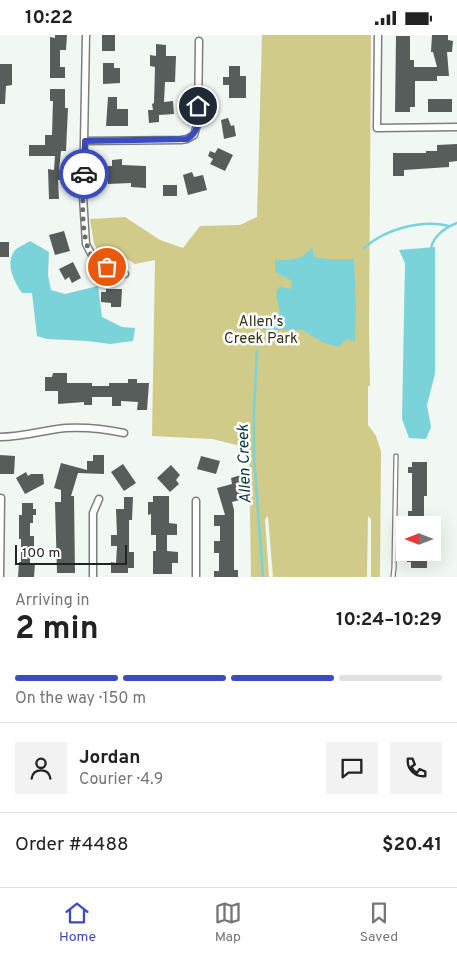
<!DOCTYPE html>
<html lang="en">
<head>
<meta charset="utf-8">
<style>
	:root { --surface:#fff; --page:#f2f2f2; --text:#222; --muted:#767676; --line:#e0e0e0; --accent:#3b4cbf }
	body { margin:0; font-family:Overpass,sans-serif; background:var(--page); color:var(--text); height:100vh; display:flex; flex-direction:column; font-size:19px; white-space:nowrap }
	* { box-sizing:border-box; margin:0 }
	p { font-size:16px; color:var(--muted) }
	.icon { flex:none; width:28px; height:28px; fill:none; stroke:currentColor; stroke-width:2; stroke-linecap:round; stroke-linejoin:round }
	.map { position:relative; height:542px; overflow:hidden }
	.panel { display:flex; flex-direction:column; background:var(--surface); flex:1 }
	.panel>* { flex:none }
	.needle { width:32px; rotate:270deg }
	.buttons { position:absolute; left:396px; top:481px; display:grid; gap:10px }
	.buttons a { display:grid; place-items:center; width:45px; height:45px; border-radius:0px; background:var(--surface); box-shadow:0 5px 20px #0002; font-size:25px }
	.scale { position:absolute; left:15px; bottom:12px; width:112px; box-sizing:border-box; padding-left:5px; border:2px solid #222423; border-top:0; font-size:14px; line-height:18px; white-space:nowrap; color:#222423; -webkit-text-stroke:4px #fff; paint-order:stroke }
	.pin { position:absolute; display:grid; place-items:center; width:42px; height:42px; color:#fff; margin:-21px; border:2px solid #fff; border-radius:50%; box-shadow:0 1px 5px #0007 }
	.courier { position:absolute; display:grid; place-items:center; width:50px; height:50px; margin:-25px; border:4px solid #3b4cbf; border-radius:50%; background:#fff; color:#222; box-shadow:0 1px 6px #0007 }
	.headline em { font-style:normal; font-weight:700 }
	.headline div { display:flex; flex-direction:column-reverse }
	.headline { display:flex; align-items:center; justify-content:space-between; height:85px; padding:0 15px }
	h1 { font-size:32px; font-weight:700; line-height:38px }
	.bar { display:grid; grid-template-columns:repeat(4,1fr); gap:8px 5px; align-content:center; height:60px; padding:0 15px }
	.bar i { height:6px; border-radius:4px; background:var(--line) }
	.bar .active { background:var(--accent) }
	.bar p { grid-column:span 4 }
	.line { display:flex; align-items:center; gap:12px; padding:0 15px; border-top:1px solid var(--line) }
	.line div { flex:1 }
	.round { display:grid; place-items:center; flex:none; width:52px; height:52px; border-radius:0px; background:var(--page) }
	.status { display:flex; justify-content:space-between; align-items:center; height:35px; padding:0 25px; background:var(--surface); direction:ltr }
	.status svg { height:14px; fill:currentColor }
	.menu { display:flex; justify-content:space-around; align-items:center; height:70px; border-top:1px solid var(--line); background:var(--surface); font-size:14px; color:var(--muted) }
	.menu a { display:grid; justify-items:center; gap:2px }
	.menu .active { color:var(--accent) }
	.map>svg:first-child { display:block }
	.green { fill:#d1cb89 }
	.water { fill:#7ad3d8 }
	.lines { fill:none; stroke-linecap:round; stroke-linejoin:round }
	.stream { stroke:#7ad3d8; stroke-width:2.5 }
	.building { fill:#575d5b }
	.lane-casing { stroke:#7b807c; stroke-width:5.5 }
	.street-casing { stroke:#7b807c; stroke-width:9 }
	.lane { stroke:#fff; stroke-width:3 }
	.street { stroke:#fff; stroke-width:6 }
	.done { stroke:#6a6e6b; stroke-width:5; stroke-dasharray:0 9 }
	.route { stroke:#3b4cbf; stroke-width:6 }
	.labels { text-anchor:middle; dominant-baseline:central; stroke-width:5; stroke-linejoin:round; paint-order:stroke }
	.park-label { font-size:15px; fill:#353215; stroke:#fff }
	.water-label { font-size:16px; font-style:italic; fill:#073537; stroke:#fff }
</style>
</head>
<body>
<div class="status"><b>10:22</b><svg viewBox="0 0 49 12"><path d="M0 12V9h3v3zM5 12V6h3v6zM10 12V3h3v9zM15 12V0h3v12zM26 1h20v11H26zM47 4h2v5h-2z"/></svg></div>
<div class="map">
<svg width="457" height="542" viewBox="0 0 457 542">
	<rect width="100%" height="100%" fill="#f1f7f2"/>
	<!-- green -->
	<path class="green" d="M262,0H371L369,293L370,351H368V390L376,401L381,416L380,542H371V484L368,481L367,542H273L268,481L265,484L269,542H251L249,413L212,404L152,401L155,225L135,229L127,224L108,226L102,222L94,209L90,184L125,182L160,205L183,213L200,191L240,190L257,182Z"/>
	<!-- water -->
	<path class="water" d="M30,206L49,217L48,240L51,255L65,259L98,251L102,282L122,292L135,293L133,306L110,309L88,306L47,304L37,301L32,258H22C14,247 4,227 16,214C20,211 26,209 30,206Z
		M312,212L314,222L329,224H354L356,272L355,306L346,305L339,312L324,308L302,295H263L264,281L280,279L276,258L280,251L291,254L292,246L275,237V225C295,224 299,227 312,212Z
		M435,212V339L427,370L431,392L426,404L409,403L402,384L405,228L399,215Z"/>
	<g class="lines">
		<!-- stream -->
		<path class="stream" d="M364,213C385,194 422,184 449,191
			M431,213C434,200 445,193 457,188
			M257,316L254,377V422L263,542"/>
	</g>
	<!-- building -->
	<path class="building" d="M55,0H67L66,15H60V32H65V43H50V2L55,3Z
		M102,0H115V16H102Z
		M432,0H448V5L453,6L452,17H447L449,41H437V46H415V72H410V77H395L396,1H410V25H414V32H437L433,17H431Z
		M156,9L166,10V21H176L175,47H165L164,67L173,66L174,79L159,80V87L149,88L148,75H153L152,69L154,68L155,32L150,31V20L156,21Z
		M103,28H114V33H120V48L103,49Z
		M0,29H12V50L6,51L5,69H0Z
		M229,31H240V41H246V63H229V50H223V42H229Z
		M50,54H65V73H68L66,116H61L59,135H65L64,145H58L59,164H49L48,134L54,135L55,121H29V110H45V100H52L53,66H50Z
		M108,62H117V74H128V91H106Z
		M428,64H452V77H428Z
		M228,83L231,91L234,90L236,101L224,104L221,85Z
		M457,109V126L449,127V132L404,135V141H393V118H426V116H437V110Z
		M218,113L233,120L225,136L210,129L213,124L208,121L210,116L215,118Z
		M122,124V130L146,131V153L131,152V148L108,149V131H112V125Z
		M192,137L194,142L203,140L207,155L188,160L183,140Z
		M163,150H177V161H163Z
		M64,196L70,216L55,220L49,200Z
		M0,207H9V222H0Z
		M73,227L81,243L72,248L69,242L65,245L59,234Z
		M106,254H122L121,272H111V268L101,267V257H106Z
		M53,338H67V348H92V351H109V348H128V344H137V348H149L147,375H137L138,367L121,366V371H112V362H92V370H84V367L58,369V356H45V342H52Z
		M0,420L15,421L14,439H0Z
		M93,420H104V439L78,438L71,461H74L75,538H57L55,467H61V455L54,453L61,428L87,435V426H93Z
		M201,421L220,426L216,439L197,434Z
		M412,427H427V461H424V490H411V483H408V476H412V438H408V432H412Z
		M123,429L136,448L124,456L111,437Z
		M171,430L180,440L176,445L179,449L170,457L157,443Z
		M26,437L28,441L31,439H43L44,449L25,459L16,443Z
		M241,440L247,463L232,467L234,475V535H238V542H214V536H219V518H214V506H220V491H214V480H225L217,453L232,449L231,443Z
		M153,461H169V488L177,489V500H167V516L178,517V528H172V539H153V516H156V500H151V479L148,480V467H153Z
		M124,462H133L132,485H129V517H134V533H128V538H111V527L116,528L117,511H111V500H117L116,474H124Z
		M22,468H33V474H36V480H33V488H30V501H34V513H30V528H35L34,542H18L19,527H21V504H19V480H22Z
		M411,518H427V533H411V527H407V520H411Z"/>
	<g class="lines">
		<!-- lane casing -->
		<g class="lane-casing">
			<path id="lane" d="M393,542L394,533L396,421"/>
		</g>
		<!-- street casing -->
		<g class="street-casing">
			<path id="street" d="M86,0L83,161L86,209L94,224L107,232L125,239
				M378,0L377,93L457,92
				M85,106L181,105L187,104L194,100L198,87L199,6
				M0,402C24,402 43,395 66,393C85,392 105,394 124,398
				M0,542L1,463
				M93,542V478L99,464
				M196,542V466"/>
		</g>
		<!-- lane -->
		<use href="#lane" class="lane"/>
		<!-- street -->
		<use href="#street" class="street"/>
	</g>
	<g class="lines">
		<!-- done -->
		<path class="done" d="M84,139C83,162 79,205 94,224C97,227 103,229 107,232"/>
		<!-- route -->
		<path class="route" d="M84,139L85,106L187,104C200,97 198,84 198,71"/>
	</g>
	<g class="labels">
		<!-- park labels -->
		<g class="park-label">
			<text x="261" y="287">Allen's<tspan x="261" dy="17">Creek Park</tspan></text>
		</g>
		<!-- water labels -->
		<g class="water-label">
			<text transform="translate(245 429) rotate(-92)">Allen Creek</text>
		</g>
	</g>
</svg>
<div class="buttons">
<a><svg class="needle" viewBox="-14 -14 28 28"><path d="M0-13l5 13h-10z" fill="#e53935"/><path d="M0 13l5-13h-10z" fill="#767676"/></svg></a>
</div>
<div class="scale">100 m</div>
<div class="pin" style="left:107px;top:232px;background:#ea580c"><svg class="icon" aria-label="bag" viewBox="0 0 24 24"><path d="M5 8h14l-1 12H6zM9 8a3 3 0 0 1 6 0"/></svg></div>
<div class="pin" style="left:198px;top:71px;background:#1f2937"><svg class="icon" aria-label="home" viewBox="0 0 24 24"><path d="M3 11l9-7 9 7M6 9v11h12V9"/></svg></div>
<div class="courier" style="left:84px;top:139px"><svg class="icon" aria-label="car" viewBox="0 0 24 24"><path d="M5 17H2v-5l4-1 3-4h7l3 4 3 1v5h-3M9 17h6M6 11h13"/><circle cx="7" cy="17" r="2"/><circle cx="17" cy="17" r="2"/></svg></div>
</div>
<section class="panel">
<div class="headline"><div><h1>2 min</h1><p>Arriving in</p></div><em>10:24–10:29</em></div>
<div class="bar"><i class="active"></i><i class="active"></i><i class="active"></i><i></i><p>On the way · 150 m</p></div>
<div class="line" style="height:90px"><a class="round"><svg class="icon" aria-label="person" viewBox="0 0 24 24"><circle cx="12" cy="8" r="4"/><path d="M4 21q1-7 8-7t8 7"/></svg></a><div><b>Jordan</b><p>Courier · 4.9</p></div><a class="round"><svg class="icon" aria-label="chat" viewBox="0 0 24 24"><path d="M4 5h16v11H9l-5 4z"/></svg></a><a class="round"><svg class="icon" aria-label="phone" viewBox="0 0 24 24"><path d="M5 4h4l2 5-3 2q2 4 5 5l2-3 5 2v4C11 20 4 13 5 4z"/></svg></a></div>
<div class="line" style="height:65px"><div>Order #4488</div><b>$20.41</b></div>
</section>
<nav class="menu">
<a class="active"><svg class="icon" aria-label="home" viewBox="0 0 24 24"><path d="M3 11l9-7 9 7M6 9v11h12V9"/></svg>Home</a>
<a><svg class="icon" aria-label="map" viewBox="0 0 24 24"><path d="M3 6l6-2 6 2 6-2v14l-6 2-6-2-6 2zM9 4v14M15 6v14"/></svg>Map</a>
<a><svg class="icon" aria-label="saved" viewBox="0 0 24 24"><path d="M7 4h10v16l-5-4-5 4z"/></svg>Saved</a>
</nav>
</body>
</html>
